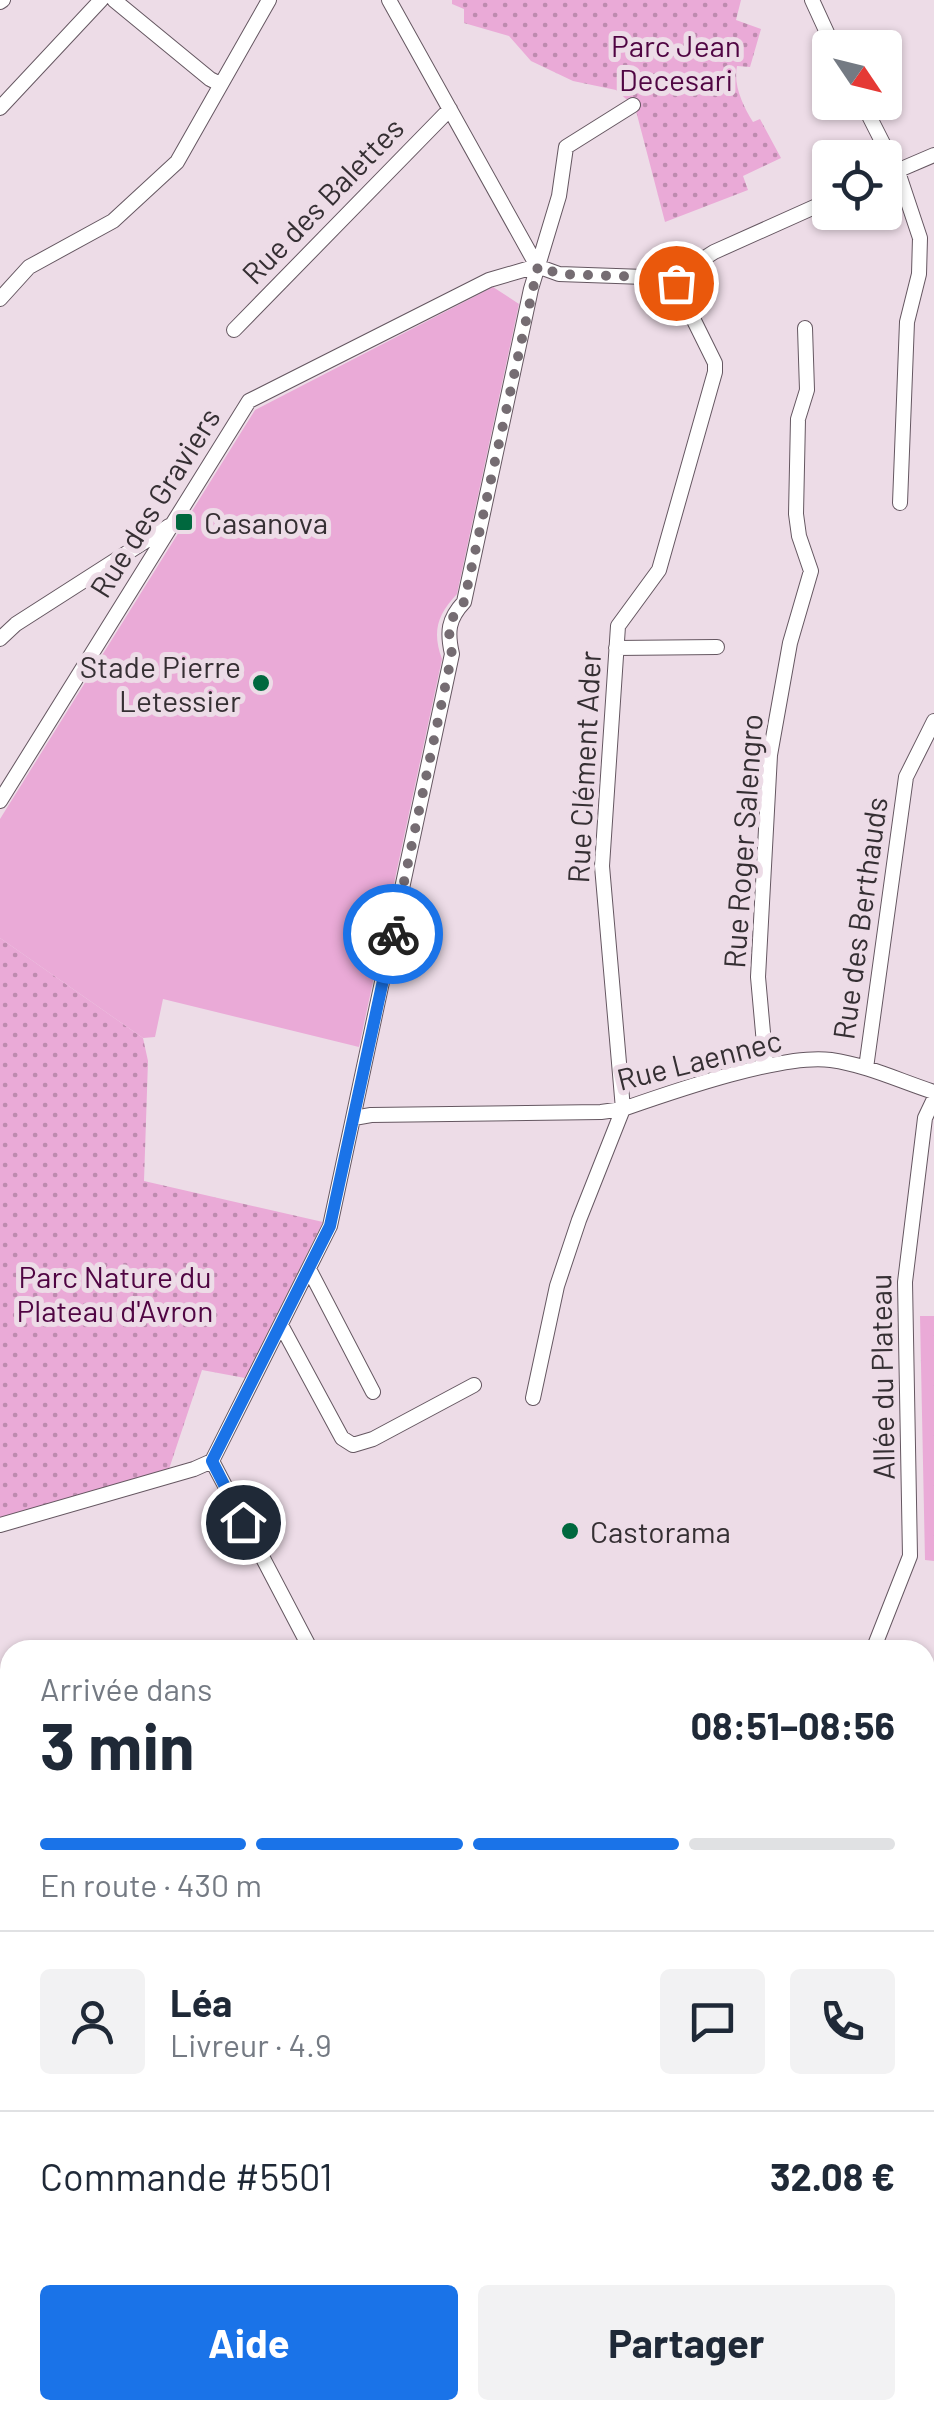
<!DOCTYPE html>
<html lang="fr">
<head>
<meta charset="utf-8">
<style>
	:root { --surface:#fff; --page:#f2f2f3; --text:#1f2937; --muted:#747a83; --line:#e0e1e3; --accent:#1a73e8 }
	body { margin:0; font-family:Barlow,sans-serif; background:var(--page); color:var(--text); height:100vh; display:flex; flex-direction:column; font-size:38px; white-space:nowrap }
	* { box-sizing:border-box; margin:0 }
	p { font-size:32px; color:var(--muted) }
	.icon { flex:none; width:55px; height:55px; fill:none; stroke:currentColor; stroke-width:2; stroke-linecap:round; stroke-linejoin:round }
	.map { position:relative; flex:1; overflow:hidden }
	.side { position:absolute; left:0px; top:1640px; width:935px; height:780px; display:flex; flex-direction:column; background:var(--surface); border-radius:30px 30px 0 0; box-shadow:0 2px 8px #0004 }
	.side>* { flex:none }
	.needle { width:65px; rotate:125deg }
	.tools { position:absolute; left:812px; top:30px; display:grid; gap:20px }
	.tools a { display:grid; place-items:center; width:90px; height:90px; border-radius:10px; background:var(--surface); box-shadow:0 2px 8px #0004; font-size:50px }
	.pin { position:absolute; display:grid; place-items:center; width:85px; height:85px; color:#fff; margin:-42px; border:5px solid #fff; border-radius:50%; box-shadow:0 2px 10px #0007 }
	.courier { position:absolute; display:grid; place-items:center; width:100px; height:100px; margin:-50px; border:8px solid #1a73e8; border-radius:50%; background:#fff; color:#222; box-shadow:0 2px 12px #0007 }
	.overview em { font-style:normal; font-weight:700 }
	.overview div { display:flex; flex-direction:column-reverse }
	.overview { display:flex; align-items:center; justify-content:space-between; height:170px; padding:0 40px }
	h1 { font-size:65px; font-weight:700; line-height:75px }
	.bar { display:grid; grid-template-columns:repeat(4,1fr); gap:15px 10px; align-content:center; height:120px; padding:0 40px }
	.bar i { height:12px; border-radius:8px; background:var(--line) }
	.bar .active { background:var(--accent) }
	.bar p { grid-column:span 4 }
	.line { display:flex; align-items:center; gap:25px; padding:0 40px; border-top:2px solid var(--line) }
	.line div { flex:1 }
	.round { display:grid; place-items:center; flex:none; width:105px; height:105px; border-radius:10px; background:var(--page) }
	.cta { display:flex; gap:20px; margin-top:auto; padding:20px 40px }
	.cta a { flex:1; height:115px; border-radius:10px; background:var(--accent); color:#fff; font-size:40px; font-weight:700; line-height:115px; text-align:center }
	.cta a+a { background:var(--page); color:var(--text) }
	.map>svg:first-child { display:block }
	.grass { fill:url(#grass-tufts) }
	.park { fill:url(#park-dots) }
	.pitch { fill:#eaaad7 }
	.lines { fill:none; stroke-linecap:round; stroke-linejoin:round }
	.minor-casing { stroke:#655761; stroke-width:16 }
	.minor { stroke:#fff; stroke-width:14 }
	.rail-casing { stroke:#80757c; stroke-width:6 }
	.rail { stroke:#eddce7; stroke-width:2.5; stroke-dasharray:8; stroke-linecap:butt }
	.done { stroke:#756c72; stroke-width:10; stroke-dasharray:0 18 }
	.route { stroke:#1a73e8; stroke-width:12 }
	.poi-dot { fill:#00683e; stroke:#eddce7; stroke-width:4 }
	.labels { text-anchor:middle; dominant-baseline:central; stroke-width:10; stroke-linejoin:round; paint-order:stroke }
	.park-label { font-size:30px; fill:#500543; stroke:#eddce7 }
	.street-label { font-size:30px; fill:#352f33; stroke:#eddce7 }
	.poi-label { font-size:30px; fill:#352f33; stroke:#eddce7; text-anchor:start }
</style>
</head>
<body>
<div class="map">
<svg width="934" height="2420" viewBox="0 0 934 2420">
	<defs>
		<pattern id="grass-tufts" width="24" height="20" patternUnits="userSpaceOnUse" patternTransform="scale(2.5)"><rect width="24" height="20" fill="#eaaad7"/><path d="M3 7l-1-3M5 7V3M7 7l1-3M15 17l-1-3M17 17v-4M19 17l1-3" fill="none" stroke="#be8baf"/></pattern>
		<pattern id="park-dots" width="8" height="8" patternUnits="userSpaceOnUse" patternTransform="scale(2.5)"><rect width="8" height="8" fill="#eaaad7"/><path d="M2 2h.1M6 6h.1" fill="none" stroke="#be8baf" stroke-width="1.8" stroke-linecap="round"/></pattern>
	</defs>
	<rect width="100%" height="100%" fill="#eddce7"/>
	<!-- grass -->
	<path class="grass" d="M920,1316H934V1561L925,1560Z"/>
	<!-- park -->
	<path class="park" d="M452,0H741L736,20L761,29L750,67L737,66C733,85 743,106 753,122L760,119L781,158L743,176L748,190L665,222L635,107L616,90L573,81L531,61L509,36L464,23V9L452,4Z
		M0,938L143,1038L148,1061L144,1181L323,1222L245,1378L202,1370L169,1469L0,1519Z
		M925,2051L934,2065V2165L925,2175Z"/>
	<!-- pitch -->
	<path class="pitch" d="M493,287L519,304L457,594C437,615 432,632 442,659L359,1047L163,999L155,1037L143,1038L0,938V819L255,410Z"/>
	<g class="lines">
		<!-- minor casing -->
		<g class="minor-casing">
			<path id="minor" d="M114,0L210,79L220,84
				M389,0L537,266
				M812,0L834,48
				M0,2L3,0
				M862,102L899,175L920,238L919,274L907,322L900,503
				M0,108L101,0
				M885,176L934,155
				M537,266L559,274L673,278L714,252L830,200
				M0,299L29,267L113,221L177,162L269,0
				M234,330L450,109
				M0,639L16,624L169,526
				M616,648L717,647
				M0,801L249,401L489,280L537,266
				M766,1066L758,977L770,755L790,643L811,571L799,536L796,514L798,419L807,390L805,328
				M866,1068L906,777L934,721
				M354,1118L371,1115L601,1112L623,1109C672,1092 783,1053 831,1060C867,1065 900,1081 934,1092
				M309,1269L373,1392
				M281,1325L342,1438L353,1445L373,1439L474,1385
				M533,1398L557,1286L579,1220L623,1109L602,866L618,626L659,570L715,372V363L673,278
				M212,1461L311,1650
				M0,1525L194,1469L212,1461L330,1226L452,654C447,632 448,619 464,602L531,289L559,196L566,147L633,105
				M873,1650L910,1556L905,1282L925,1118L934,1099
				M0,1815L10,1810
				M0,1958L10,1953
				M0,2016L10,2035
				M0,2165L10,2164
				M925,2188L934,2178
				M0,2265L10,2261
				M0,2321L10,2348
				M925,2365L934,2376
				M0,2390L10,2387
				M34,2410L38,2420
				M233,2410L244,2420
				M567,2410L573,2420
				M879,2410L889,2420
				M49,2420L79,2410"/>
		</g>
		<!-- minor -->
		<use href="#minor" class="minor"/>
		<!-- rail casing -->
		<g class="rail-casing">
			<path id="rail" d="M925,2293L934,2287
				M649,2420L677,2410"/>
		</g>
		<!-- rail -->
		<use href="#rail" class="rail"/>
	</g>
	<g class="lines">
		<!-- done -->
		<path class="done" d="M393,934L452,654C447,632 448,619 464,602L538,266L559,274L673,278L676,283"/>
		<!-- route -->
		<path class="route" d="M243,1522L212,1461L330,1226L393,934"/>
	</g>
	<!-- markers -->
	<g class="poi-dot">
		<rect x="174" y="512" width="20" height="20" rx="5"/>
		<circle cx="261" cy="683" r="10"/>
		<circle cx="570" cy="1531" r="10"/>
	</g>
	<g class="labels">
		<!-- park labels -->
		<g class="park-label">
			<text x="676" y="45">Parc Jean<tspan x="676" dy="34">Decesari</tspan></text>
			<text x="115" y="1276">Parc Nature du<tspan x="115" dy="34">Plateau d'Avron</tspan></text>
		</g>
		<!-- street labels -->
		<g class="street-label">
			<text transform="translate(322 200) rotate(-46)">Rue des Balettes</text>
			<text transform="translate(154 502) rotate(-58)">Rue des Graviers</text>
			<text transform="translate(583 767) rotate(-87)">Rue Clément Ader</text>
			<text transform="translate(742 841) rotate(-86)">Rue Roger Salengro</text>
			<text transform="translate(859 918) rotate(-82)">Rue des Berthauds</text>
			<text transform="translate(699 1059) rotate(-14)">Rue Laennec</text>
			<text transform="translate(881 1377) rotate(-91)">Allée du Plateau</text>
		</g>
		<!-- poi labels -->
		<g class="poi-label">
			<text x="204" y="522">Casanova</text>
			<text x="241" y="666" text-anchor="end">Stade Pierre<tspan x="241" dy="34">Letessier</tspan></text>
			<text x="590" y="1531">Castorama</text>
		</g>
	</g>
</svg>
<div class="tools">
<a><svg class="needle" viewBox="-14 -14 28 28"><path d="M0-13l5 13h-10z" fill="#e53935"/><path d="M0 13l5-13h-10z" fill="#747a83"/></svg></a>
<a><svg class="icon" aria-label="locate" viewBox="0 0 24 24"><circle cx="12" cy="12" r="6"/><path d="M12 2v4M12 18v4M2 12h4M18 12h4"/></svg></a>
</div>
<div class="pin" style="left:676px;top:283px;background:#ea580c"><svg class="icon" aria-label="bag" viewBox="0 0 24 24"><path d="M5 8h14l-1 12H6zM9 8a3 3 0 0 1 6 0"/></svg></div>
<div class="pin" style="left:243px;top:1522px;background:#1f2937"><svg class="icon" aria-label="home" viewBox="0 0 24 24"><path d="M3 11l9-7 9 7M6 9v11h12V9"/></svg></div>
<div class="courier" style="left:393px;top:934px"><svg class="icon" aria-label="bike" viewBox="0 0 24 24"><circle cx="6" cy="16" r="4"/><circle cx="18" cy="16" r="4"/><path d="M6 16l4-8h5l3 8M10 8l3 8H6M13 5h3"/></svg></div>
<section class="side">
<div class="overview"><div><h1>3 min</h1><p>Arrivée dans</p></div><em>08:51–08:56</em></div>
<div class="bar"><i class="active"></i><i class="active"></i><i class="active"></i><i></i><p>En route · 430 m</p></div>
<div class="line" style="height:180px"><a class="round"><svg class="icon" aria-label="person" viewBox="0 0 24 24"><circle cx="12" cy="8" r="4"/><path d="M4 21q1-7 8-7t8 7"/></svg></a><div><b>Léa</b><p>Livreur · 4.9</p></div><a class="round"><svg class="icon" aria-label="chat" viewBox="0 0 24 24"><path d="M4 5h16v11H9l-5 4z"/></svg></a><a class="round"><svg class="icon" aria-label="phone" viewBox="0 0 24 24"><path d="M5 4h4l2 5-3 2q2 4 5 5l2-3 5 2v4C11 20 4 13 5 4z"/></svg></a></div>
<div class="line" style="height:130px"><div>Commande #5501</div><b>32.08 €</b></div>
<div class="cta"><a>Aide</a><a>Partager</a></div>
</section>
</div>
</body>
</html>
